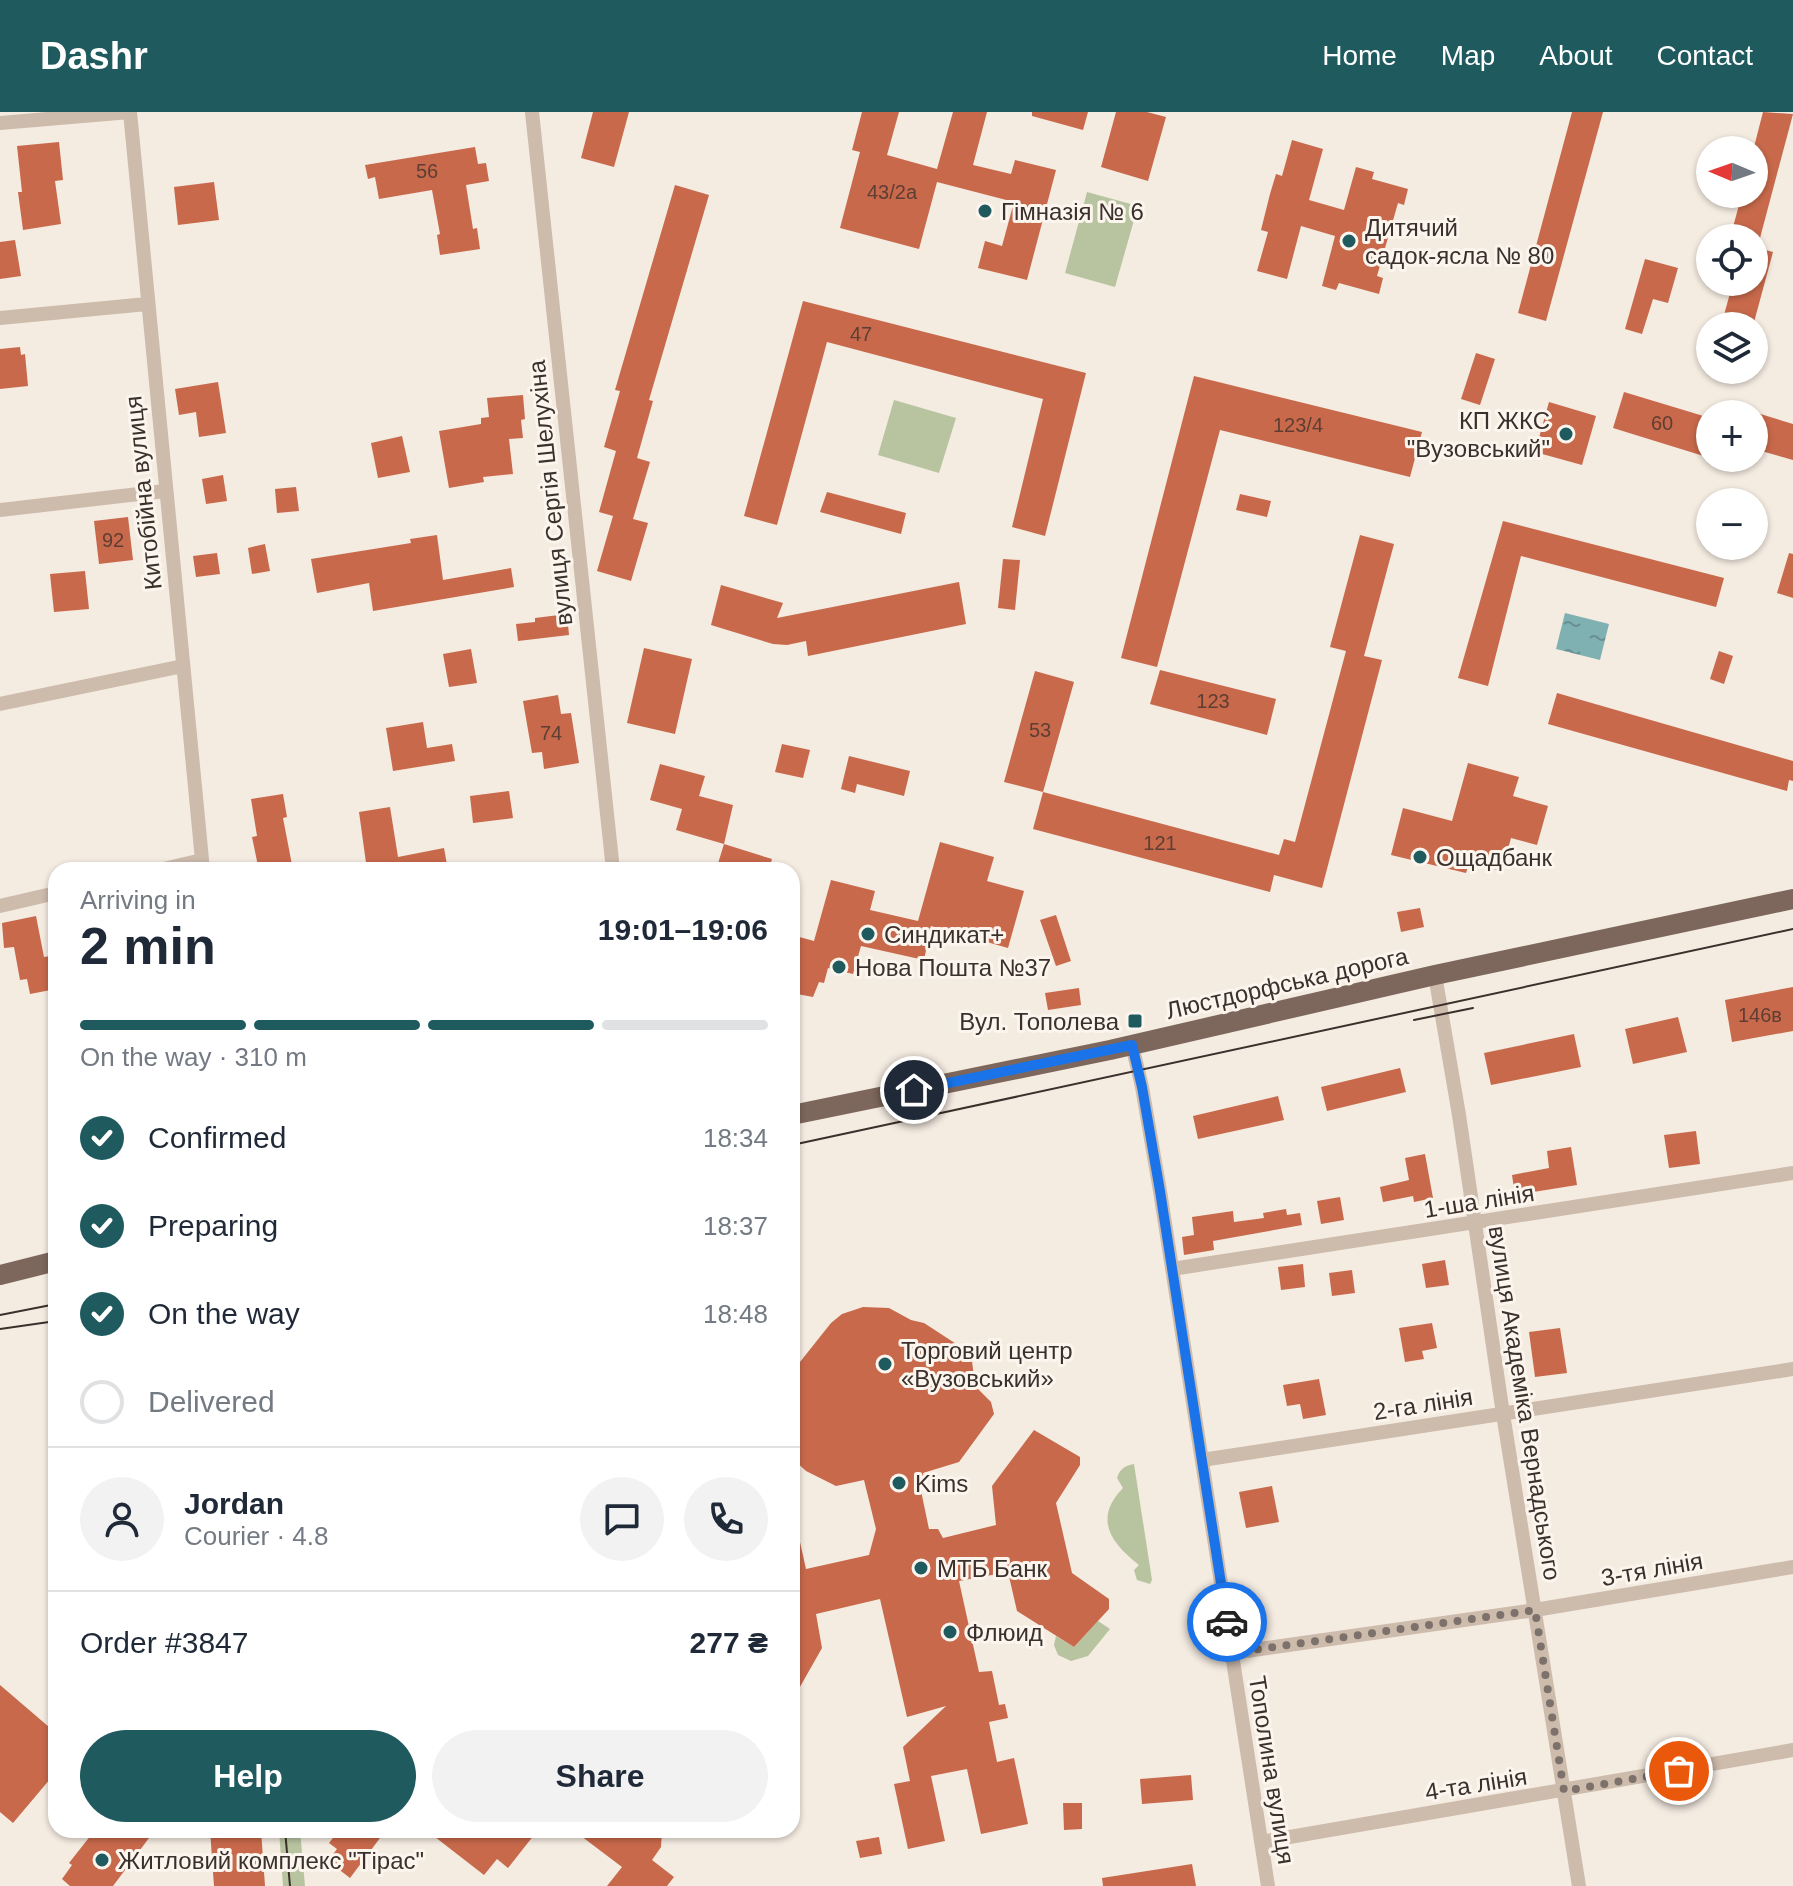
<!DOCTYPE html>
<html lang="en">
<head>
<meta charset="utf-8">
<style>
	:root { --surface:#fff; --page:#f2f2f3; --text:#1f2937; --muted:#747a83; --line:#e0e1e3; --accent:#1f5a5e }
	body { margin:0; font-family:Helvetica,sans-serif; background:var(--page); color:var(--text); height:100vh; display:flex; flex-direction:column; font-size:30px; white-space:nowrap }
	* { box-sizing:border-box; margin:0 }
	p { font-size:26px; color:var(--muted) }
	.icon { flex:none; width:44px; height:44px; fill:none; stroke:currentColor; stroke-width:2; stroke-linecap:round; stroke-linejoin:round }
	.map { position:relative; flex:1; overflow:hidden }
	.details { position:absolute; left:48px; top:750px; width:752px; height:976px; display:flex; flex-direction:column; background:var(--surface); border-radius:24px; box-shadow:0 2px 6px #0004 }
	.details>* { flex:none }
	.needle { width:52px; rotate:272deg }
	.buttons { position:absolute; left:1696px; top:24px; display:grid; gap:16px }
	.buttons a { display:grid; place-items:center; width:72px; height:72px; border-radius:50%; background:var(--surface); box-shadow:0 2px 6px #0004; font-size:40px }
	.pin { position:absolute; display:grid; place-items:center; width:68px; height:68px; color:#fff; margin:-34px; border:4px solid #fff; border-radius:50%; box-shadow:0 2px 8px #0007 }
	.courier { position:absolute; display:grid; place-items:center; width:80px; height:80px; margin:-40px; border:6px solid #1a73e8; border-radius:50%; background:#fff; color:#222; box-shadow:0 2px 10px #0007 }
	.head em { font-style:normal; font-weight:700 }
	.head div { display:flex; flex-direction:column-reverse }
	.head { display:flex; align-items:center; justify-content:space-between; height:136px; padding:0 32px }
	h1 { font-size:52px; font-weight:700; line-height:60px }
	.bar { display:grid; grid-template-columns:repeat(4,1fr); gap:12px 8px; align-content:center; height:96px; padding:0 32px }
	.bar i { height:10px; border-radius:6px; background:var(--line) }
	.bar .selected { background:var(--accent) }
	.bar p { grid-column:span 4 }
	.line { display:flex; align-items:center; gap:20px; padding:0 32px; border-top:2px solid var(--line) }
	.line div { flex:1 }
	.round { display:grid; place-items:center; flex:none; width:84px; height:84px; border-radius:42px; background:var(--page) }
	ol { padding:0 32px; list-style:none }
	li { display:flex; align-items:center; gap:24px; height:88px }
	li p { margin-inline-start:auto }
	li .icon { padding:8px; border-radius:50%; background:var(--accent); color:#fff; stroke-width:4 }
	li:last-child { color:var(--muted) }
	li i { width:44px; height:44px; border:4px solid var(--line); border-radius:50% }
	.button { display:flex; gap:16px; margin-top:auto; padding:16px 32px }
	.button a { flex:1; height:92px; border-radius:48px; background:var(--accent); color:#fff; font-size:32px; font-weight:700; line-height:92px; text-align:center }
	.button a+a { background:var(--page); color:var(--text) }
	header { display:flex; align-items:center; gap:48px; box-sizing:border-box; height:112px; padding:0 40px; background:var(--accent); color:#fff }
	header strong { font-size:38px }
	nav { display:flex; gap:44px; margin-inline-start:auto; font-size:28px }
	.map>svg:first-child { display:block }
	.green { fill:#b8c4a0 }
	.water { fill:url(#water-ripples) }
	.building { fill:#c8694b }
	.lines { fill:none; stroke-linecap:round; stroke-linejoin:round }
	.street { stroke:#cdbbac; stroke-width:14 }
	.primary { stroke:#7d675c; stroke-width:20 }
	.tram { stroke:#3b302b; stroke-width:2 }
	.done { stroke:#7c716b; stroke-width:8; stroke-dasharray:0 14.4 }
	.route { stroke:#1a73e8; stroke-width:10 }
	.poi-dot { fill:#1f5a5e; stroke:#fbf5ee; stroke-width:3 }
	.labels { text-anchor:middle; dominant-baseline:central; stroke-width:6; stroke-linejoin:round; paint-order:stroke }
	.number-label { font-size:20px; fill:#5e3e33 }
	.poi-label { font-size:24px; fill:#3b302b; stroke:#fbf5ee; text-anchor:start }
	.street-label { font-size:24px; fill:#3b302b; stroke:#fbf5ee }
</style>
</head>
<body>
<header>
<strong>Dashr</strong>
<nav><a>Home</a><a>Map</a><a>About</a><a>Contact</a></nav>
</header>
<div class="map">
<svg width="1793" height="1774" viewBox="0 0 1793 1774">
	<defs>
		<pattern id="water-ripples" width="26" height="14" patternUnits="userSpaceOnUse" patternTransform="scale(2)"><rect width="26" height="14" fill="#7fb0b2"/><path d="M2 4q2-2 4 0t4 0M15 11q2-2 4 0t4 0" fill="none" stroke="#699091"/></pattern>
	</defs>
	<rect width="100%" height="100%" fill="#f4ebe1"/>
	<!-- green -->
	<path class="green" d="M1087,80L1138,94L1115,175L1065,161Z
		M894,288L956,306L939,361L878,343Z
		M1134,1352L1152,1468L1150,1472L1137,1468L1134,1458L1139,1453C1111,1431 1093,1407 1123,1376L1117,1366C1120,1357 1124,1354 1134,1352Z
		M1098,1509L1110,1517L1088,1544L1071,1549L1058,1543L1054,1533L1056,1524L1074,1535Z
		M279,1718H300L305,1774H283Z"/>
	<!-- water -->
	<path class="water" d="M1565,501L1609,512L1600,548L1556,537Z"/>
	<!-- building -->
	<path class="building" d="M593,0H629L614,55L581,46Z
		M862,0H899L887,43L937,57L953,0H987L973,53L1011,62L1015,48L1056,58L1027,168L978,156L985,129L1002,134L1014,90L937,70L919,137L840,116L860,40L852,38Z
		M1032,0H1088L1083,18L1032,4Z
		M1116,0H1147L1166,5L1148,69L1101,55Z
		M1572,0H1603L1546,209L1518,201Z
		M1763,0L1793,2L1760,126H1730L1742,82H1754V35Z
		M1292,28L1323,37L1309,88L1344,98L1356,55L1374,60L1372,67L1408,77L1404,93L1398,91L1377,164L1383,166L1379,182L1339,171L1336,178L1322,174L1335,124L1301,114L1287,167L1257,159L1268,120L1261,118L1270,82L1276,62L1282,64Z
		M59,30L63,68L55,69L61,112L23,118L18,80H22L17,34Z
		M475,35L478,52L486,51L489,69L466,73L473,117L477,116L480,137L440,143L437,123L440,122L432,78L379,87L375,65L368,67L365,53Z
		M214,70L219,108L178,113L174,75Z
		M675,73L709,83L649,288L653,289L637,346L650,350L633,407L648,411L631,469L597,459L613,404L599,400L616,339L604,335L620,279L615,278Z
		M15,128L21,164L0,167V130Z
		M1754,135L1773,140L1753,214H1721L1733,170H1754Z
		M1645,147L1678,156L1668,191L1653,187L1642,222L1625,217Z
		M803,189L1086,261L1045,424L1012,415L1043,287L827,230L777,413L744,404Z
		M20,235L21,243L25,242L28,274L0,277V237Z
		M1476,241L1495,247L1480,293L1461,287Z
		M1194,264L1422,320L1410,365L1220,318L1157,555L1121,546Z
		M218,270L226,321L199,325L196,300L179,303L175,277Z
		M1624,280L1710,306V346L1613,316Z
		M523,283L525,307L521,308L523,326L509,327L513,362L483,365L484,370L449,376L439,319L481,312V306L489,305L487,286Z
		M1549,290L1596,304L1582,353L1535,340Z
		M1754,300L1793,312V348L1754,337Z
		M402,324L410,360L378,366L371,331Z
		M223,363L227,389L206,392L202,367Z
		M296,375L299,399L277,401L275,377Z
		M827,380L906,401L901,422L820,400Z
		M1240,382L1271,389L1267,405L1236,398Z
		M128,405L133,448L99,452L94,409Z
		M1503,409L1724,466L1716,495L1521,444L1488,574L1458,566Z
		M437,423L443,468L511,456L514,475L373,499L369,471L317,481L311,447L411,431L410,427Z
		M1360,423L1394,432L1364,544L1382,548L1322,776L1274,763L1270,780L1033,717L1043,680L1279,743L1284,727L1295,730L1346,539L1330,535Z
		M265,432L270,459L252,462L248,436Z
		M217,441L220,462L196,465L193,444Z
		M1789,441L1793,442V486L1777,481Z
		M1003,447L1020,448L1015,498L998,496Z
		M85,459L89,497L54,500L50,462Z
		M959,470L966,512L808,544L806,529L787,533L773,532L711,513L721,473L783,491L777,506Z
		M567,502L569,523L518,529L516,512L535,510V506Z
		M644,536L692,547L675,622L627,611Z
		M471,537L477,571L449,575L443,542Z
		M1719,539L1733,544L1724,572L1710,567Z
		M1160,558L1276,587L1267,623L1150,592Z
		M1035,559L1074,570L1043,680L1004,670Z
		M1557,581L1793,649V669L1789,668L1787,679L1548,612Z
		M558,583L561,602L571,601L579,651L544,657L542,640L532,641L523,589Z
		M423,610L427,636L452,632L455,649L393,659L386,616Z
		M782,632L810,638L803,666L775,660Z
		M849,644L910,659L904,684L857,672L855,681L841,677Z
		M1468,651L1519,665L1513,684L1548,694L1537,733L1511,726L1502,759L1469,751L1466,761L1391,743L1403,696L1452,709Z
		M660,652L705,664L699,684L733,693L724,732L676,718L682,697L650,688Z
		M509,679L513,706L473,711L470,684Z
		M283,682L287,705L283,706L293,758H277V750L258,754L252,725L257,724L251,687Z
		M390,695L398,745L444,736L448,758H367L359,700Z
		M940,730L994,745L987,769L1024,779L1008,836L931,814L924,848L861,834L853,862L828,856L824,871L819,870L813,885L792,881V823L814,829L831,768L875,779L870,798L918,809Z
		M724,732L772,747L769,758H716Z
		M1420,796L1424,815L1401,820L1397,800Z
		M1056,803L1071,849L1056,854L1040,808Z
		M36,804L44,845L56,843V877L30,882L27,867L20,868L14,835L4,836L2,811Z
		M1793,875V919L1732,930L1725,888Z
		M1079,876L1081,893L1048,898L1045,881Z
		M1678,905L1687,940L1633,952L1625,917Z
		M1574,922L1581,955L1491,973L1484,941Z
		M1400,956L1406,980L1327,999L1321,975Z
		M1278,984L1284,1008L1198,1027L1193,1004Z
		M1696,1019L1700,1052L1669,1056L1664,1023Z
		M1571,1035L1577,1073L1515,1083L1512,1063L1549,1056L1547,1039Z
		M1425,1042L1433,1086L1414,1090L1413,1084L1383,1090L1380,1075L1409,1068L1405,1046Z
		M1340,1085L1344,1108L1321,1112L1317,1089Z
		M1286,1097L1287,1103L1300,1101L1302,1113L1213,1129L1214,1138L1184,1143L1182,1125L1194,1123L1192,1105L1233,1099L1234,1110L1264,1106L1263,1101Z
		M1445,1148L1449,1173L1426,1176L1422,1152Z
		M1303,1152L1305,1175L1281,1178L1278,1155Z
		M1352,1158L1355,1181L1332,1184L1329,1161Z
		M863,1195L889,1196L911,1208L924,1211L964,1237L972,1249L975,1274L991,1290L994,1302L959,1350L923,1361L926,1372L920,1374L929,1417H938L943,1426L996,1413L992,1374L1034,1318L1080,1345V1353L1056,1391L1072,1461L1109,1487V1497L1074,1535L1017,1499L1008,1460L959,1469L979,1560L992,1559L999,1593L1005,1592L1008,1606L989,1610L997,1650L1014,1646L1028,1712L981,1722L967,1657L931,1664L945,1729L908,1737L894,1672L910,1669L903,1635L946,1594L907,1605L880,1487L816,1502L822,1536L792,1589V1421H798L806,1457L869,1443L876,1417L864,1368L836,1374L806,1359L792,1346V1260L831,1211L842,1202Z
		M1432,1211L1437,1236L1422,1239L1424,1247L1405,1250L1399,1216Z
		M1560,1216L1567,1261L1535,1265L1529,1220Z
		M1319,1267L1326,1303L1303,1307L1300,1292L1287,1294L1283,1273Z
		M1272,1374L1279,1410L1246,1416L1239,1380Z
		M0,1573L56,1621V1660L13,1711L0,1700Z
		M1191,1663L1193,1688L1142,1692L1140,1667Z
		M1063,1691H1082V1717L1064,1718Z
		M95,1718H155L113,1774H70L62,1767L72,1753L69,1751Z
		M210,1718H261L265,1774H214Z
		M339,1718H386L350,1766L328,1749L337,1737L329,1731Z
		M426,1718H538L508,1756L497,1747L484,1763Z
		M573,1718H662L661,1735L652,1748L674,1765L667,1774H607L622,1755Z
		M879,1725L882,1742L860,1746L856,1729Z
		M1192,1752L1196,1774H1103L1102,1766Z"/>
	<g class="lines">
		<!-- street -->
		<path class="street" d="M130,0L203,758
			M532,0L613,758
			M0,11L130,0
			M0,206L147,192
			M0,398L165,379
			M0,592L183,554
			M159,758L202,748
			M0,794L56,781
			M1435,863L1459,1003L1503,1302L1579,1774
			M1132,933L1142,975L1160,1079L1268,1774
			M1172,1157L1793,1061
			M1202,1348L1793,1257
			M1232,1541L1535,1498L1793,1455
			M1261,1730L1793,1638"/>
		<!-- primary -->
		<path class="primary" d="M792,1003L1110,938L1435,863L1793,787
			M0,1163L56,1149"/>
		<!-- tram -->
		<path class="tram" d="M1414,908L1473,896
			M792,1033C1126,962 1459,886 1793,817
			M0,1203L56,1192
			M0,1217L56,1209
			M285,1718L290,1774"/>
	</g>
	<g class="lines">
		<!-- done -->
		<path class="done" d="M1227,1510L1232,1541L1535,1498L1564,1679L1679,1659"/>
		<!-- route -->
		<path class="route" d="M914,978L1132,933L1142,975L1160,1079L1227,1510"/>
	</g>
	<!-- markers -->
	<g class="poi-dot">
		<circle cx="985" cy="99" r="8"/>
		<circle cx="1349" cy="129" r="8"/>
		<circle cx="1566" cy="322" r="8"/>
		<circle cx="1420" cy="745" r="8"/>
		<circle cx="868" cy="822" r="8"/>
		<circle cx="839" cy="855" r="8"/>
		<rect x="1127" y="901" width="16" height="16" rx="4"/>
		<circle cx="885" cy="1252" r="8"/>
		<circle cx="899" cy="1371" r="8"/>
		<circle cx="921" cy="1456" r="8"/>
		<circle cx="950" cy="1520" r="8"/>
		<circle cx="102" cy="1748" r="8"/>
	</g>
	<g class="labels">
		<!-- number labels -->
		<g class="number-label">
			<text x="427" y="59">56</text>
			<text x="892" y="80">43/2а</text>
			<text x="861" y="222">47</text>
			<text x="1662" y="311">60</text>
			<text x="1298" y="313">123/4</text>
			<text x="113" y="428">92</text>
			<text x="1213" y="589">123</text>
			<text x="1040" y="618">53</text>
			<text x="551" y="621">74</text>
			<text x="1160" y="731">121</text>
			<text x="1760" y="903">146в</text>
		</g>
		<!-- poi labels -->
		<g class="poi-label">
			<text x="1001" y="99">Гімназія № 6</text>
			<text x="1365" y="115">Дитячий<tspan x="1365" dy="28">садок-ясла № 80</tspan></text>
			<text x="1550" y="308" text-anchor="end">КП ЖКС<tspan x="1550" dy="28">"Вузовський"</tspan></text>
			<text x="1436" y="745">Ощадбанк</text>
			<text x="884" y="822">Синдикат+</text>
			<text x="855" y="855">Нова Пошта №37</text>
			<text x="1119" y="909" text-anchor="end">Вул. Тополева</text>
			<text x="901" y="1238">Торговий центр<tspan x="901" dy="28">«Вузовський»</tspan></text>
			<text x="915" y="1371">Kims</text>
			<text x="937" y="1456">МТБ Банк</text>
			<text x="966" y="1520">Флюид</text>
			<text x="118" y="1748">Житловий комплекс "Тірас"</text>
		</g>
		<!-- street labels -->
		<g class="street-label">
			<text transform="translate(143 381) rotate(-96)">Китобійна вулиця</text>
			<text transform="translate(550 381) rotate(-96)">вулиця Сергія Шелухіна</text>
			<text transform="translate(1287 871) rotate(-13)">Люстдорфська дорога</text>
			<text transform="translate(1479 1089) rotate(-9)">1-ша лінія</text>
			<text transform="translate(1525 1291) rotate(81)">вулиця Академіка Вернадського</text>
			<text transform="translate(1423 1292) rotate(-9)">2-га лінія</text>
			<text transform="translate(1652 1457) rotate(-10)">3-тя лінія</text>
			<text transform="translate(1272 1658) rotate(81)">Тополина вулиця</text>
			<text transform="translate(1476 1672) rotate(-9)">4-та лінія</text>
		</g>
	</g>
</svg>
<div class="buttons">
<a><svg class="needle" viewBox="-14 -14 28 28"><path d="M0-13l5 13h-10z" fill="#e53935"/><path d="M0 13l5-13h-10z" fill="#747a83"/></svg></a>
<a><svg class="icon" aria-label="locate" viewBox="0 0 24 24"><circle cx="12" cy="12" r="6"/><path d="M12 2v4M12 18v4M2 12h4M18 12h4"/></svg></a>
<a><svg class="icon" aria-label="layers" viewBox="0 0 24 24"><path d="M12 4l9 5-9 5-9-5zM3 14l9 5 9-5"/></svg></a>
<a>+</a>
<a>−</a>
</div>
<div class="pin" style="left:1679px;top:1659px;background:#ea580c"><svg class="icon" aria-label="bag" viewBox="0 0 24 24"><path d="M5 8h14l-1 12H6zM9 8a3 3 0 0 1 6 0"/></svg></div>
<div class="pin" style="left:914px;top:978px;background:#1f2937"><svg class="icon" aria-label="home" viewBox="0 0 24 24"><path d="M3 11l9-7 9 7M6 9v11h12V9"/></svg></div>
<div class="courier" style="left:1227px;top:1510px"><svg class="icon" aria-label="car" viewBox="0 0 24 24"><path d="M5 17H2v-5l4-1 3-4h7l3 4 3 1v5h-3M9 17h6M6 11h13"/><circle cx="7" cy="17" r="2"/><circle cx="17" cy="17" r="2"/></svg></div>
<section class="details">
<div class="head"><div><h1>2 min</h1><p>Arriving in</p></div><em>19:01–19:06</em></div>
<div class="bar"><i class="selected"></i><i class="selected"></i><i class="selected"></i><i></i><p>On the way · 310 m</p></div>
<ol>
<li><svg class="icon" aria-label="check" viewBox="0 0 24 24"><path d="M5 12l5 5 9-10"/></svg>Confirmed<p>18:34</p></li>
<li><svg class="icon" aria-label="check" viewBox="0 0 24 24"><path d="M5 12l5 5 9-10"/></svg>Preparing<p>18:37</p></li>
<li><svg class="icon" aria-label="check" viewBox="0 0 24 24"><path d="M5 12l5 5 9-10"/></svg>On the way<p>18:48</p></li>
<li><i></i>Delivered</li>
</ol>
<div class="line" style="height:144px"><a class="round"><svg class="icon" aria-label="person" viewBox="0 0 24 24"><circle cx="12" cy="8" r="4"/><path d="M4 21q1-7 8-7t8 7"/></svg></a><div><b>Jordan</b><p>Courier · 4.8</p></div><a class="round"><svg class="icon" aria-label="chat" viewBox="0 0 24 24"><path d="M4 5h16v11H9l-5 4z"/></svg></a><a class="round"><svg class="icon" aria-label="phone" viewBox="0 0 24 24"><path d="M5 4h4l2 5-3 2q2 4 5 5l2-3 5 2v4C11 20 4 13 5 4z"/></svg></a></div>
<div class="line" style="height:104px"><div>Order #3847</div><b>277 ₴</b></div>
<div class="button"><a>Help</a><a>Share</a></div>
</section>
</div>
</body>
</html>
